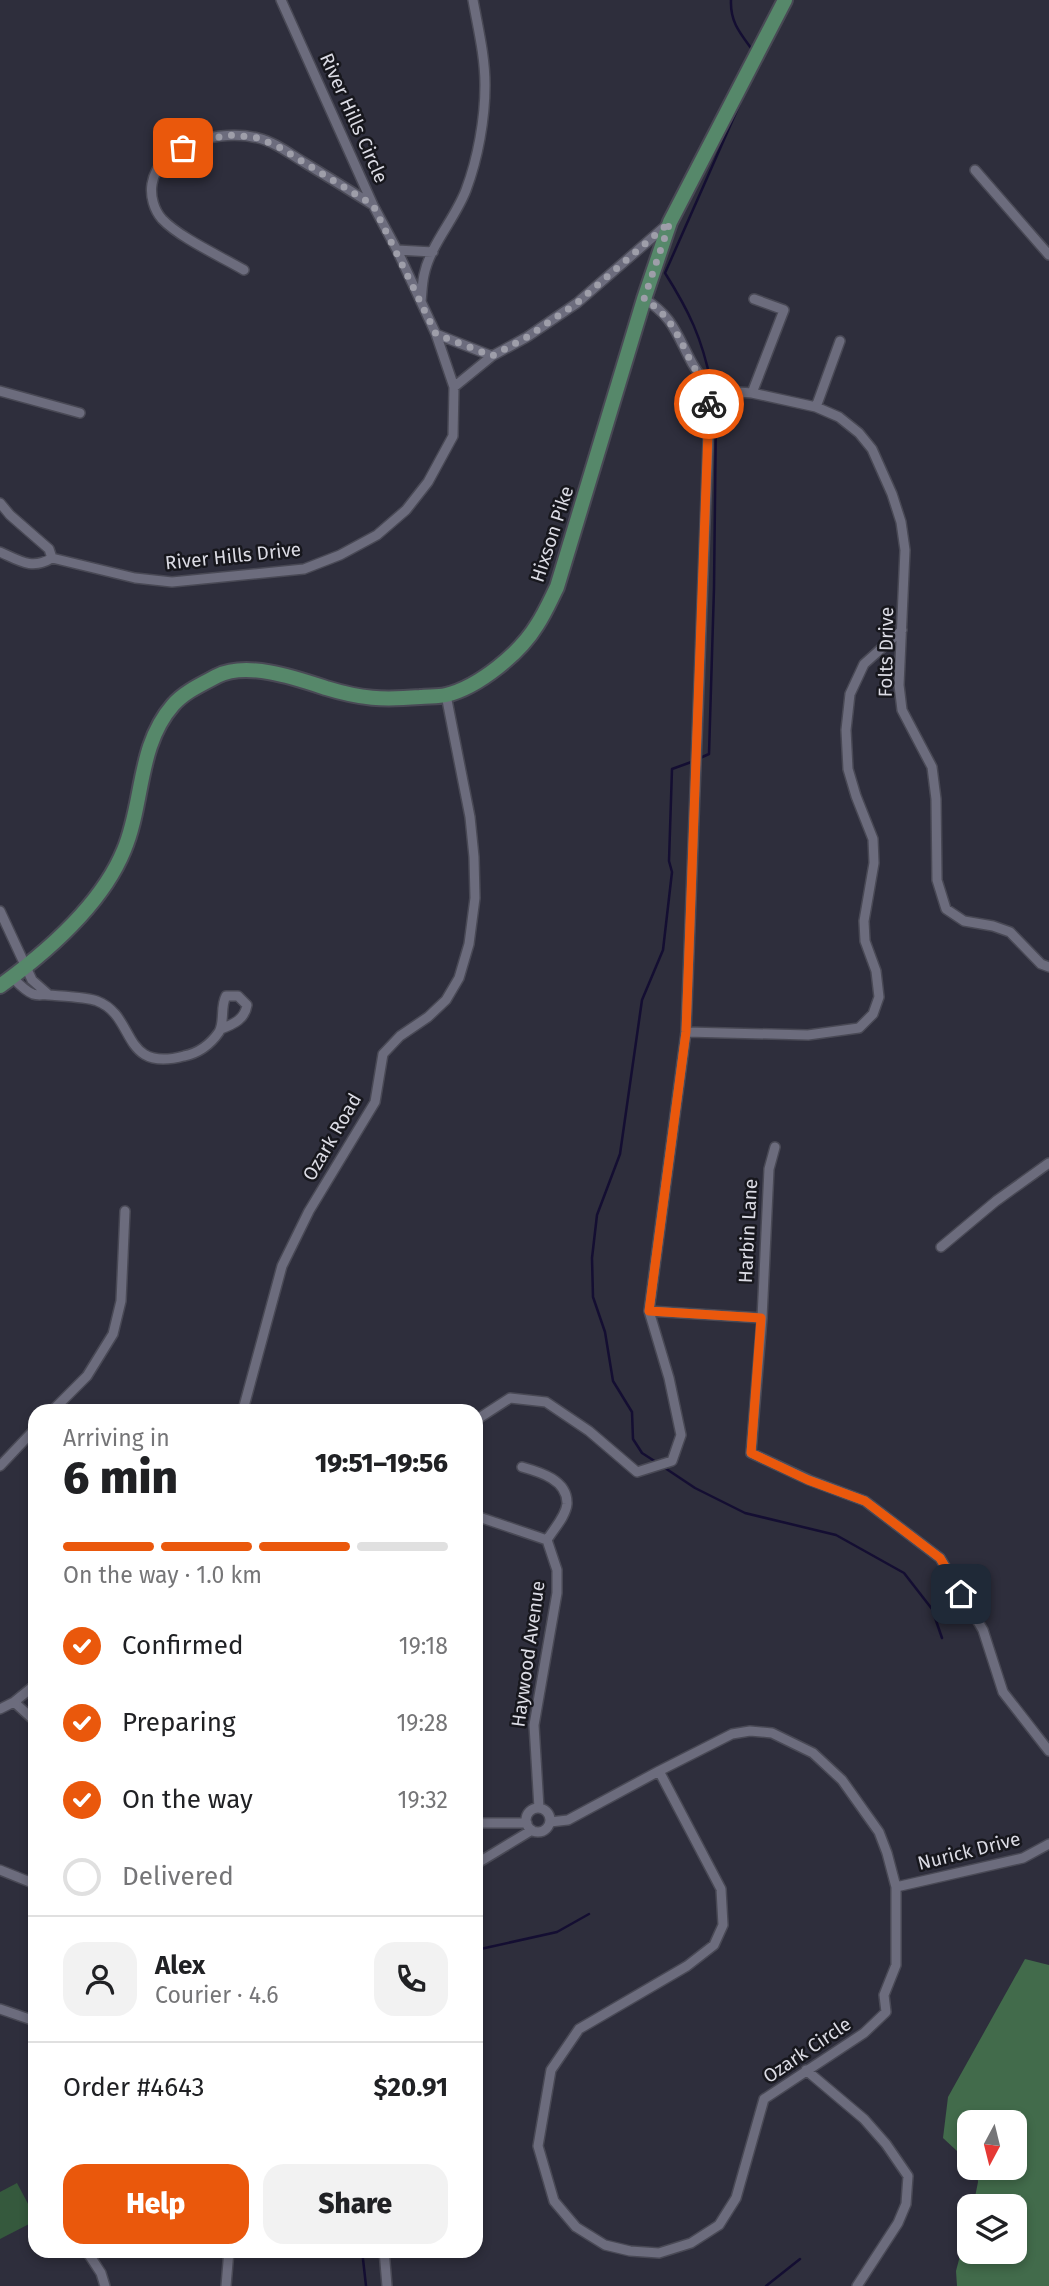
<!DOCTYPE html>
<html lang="en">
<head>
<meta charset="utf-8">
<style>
	:root { --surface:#fff; --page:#f2f2f2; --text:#202124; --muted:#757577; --line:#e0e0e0; --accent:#ea580c }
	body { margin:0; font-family:"Fira Sans",sans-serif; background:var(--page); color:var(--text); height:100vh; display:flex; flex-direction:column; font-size:26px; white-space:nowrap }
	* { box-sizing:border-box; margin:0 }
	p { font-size:23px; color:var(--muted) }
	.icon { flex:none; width:38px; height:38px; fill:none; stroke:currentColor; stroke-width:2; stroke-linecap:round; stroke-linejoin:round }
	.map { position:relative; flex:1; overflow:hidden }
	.drawer { position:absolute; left:28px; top:1404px; width:455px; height:854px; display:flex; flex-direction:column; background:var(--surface); border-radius:21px; box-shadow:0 4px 10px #0003 }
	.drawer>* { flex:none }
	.needle { width:46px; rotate:187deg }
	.controls { position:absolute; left:957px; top:2110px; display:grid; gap:14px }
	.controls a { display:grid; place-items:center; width:70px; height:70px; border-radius:14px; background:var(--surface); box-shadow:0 4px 10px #0003; font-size:35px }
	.pin { position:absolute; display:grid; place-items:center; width:60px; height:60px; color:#fff; margin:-30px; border-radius:14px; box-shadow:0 4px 10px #0006 }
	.courier { position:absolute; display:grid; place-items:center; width:70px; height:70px; margin:-35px; border:5px solid #ea580c; border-radius:50%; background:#fff; color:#222; box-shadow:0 2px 9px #0007 }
	.overview em { font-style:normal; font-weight:800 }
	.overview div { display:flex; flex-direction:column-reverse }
	.overview { display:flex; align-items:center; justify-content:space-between; height:119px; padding:0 35px }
	h1 { font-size:46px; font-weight:800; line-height:52px }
	.bar { display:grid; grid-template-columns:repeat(4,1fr); gap:10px 7px; align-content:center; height:84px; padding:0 35px }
	.bar i { height:9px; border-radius:5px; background:var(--line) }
	.bar .selected { background:var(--accent) }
	.bar p { grid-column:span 4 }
	.line { display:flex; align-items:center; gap:18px; padding:0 35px; border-top:2px solid var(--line) }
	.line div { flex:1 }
	.round { display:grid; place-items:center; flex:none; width:74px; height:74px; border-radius:21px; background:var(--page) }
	ol { padding:0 35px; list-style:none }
	li { display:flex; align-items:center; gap:21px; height:77px }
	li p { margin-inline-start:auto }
	li .icon { padding:7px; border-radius:50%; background:var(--accent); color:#fff; stroke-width:4 }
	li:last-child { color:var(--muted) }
	li i { width:38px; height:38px; border:4px solid var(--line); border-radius:50% }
	.action { display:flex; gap:14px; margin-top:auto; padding:14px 35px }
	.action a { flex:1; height:80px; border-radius:21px; background:var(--accent); color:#fff; font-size:28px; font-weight:800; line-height:80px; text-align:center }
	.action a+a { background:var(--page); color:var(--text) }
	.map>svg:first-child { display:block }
	.green { fill:#35593d }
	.forest { fill:#426b4b }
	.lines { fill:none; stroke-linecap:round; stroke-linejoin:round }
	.stream { stroke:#140e32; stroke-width:2.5 }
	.minor-casing { stroke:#494955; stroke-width:12 }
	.primary-casing { stroke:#494955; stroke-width:18 }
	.minor { stroke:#6c6c7d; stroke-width:9 }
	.primary { stroke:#56886a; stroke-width:14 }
	.done { stroke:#9e9ea9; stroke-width:7; stroke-dasharray:0 12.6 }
	.route { stroke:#ea580c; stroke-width:9 }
	.labels { text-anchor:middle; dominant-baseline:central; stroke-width:5; stroke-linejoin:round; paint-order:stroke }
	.street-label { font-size:19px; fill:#dbdbe4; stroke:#17171d }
</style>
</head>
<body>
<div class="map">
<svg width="1049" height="2286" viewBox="0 0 1049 2286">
	<rect width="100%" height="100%" fill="#2e2e3c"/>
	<!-- green -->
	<path class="green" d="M17,2183L35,2217V2221L0,2239V2192Z"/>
	<!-- forest -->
	<path class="forest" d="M1025,1959L1049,1965V2286H957L956,2271L969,2221L970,2252H1015V2207H973L978,2182L977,2168H1015V2123H970L969,2157L957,2151L943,2138L948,2097Z"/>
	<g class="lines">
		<!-- stream -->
		<path class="stream" d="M731,0C730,23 741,34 754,52
			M711,383C702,338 689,311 665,273L745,92
			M700,758L709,754L714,588L716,410L714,400
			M656,1462L642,1453L633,1439L632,1412L613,1381L605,1332L593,1297L592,1258L597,1215L620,1154L642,1000L663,950L672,872L669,861L672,769L694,761
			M662,1466L695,1488L745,1513L836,1535L904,1573L932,1609L942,1638
			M476,1950L557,1932L589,1914
			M362,2250L366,2286
			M766,2286L800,2259"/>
		<!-- minor casing -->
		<g class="minor-casing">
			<path id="minor" d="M281,0L373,205L397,250L433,252
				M975,170L1049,255
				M397,250L436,334L492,356
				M244,270C220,256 180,238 162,219C154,210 150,196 152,184C159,142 222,129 258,138C275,142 290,154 305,163C328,177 351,191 373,205
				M421,302C422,293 422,284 424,275C430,245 455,219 466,190C478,158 485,119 485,85C485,56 478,28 473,0
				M436,334L454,387
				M710,390L752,393L816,407L839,417L859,433L872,449L892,494L901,522L905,550L899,685L902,710L932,767L936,799L937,880L946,909L964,921L993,926L1010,932L1041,964L1049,967
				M0,391L80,413
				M752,393L784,310L754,299
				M816,407L840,341
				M0,503L10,515L49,549L52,558
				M0,552C20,561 32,570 52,558
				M52,558L135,578L172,582L304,569L340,555L377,535L406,510L428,482L453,436L454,387L492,356L527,337L577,303L669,223
				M0,911L32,980L49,995
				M12,977C18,983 25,991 33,994C39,996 43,994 49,995C60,996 88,997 97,1001C137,1016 120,1073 184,1056C199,1053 210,1045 219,1032C225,1022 220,1007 226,996H238L247,1005C245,1019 234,1024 221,1029
				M686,1032L808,1035L859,1028L873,1014L879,997L876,971L865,941L864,921L874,863L873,839L856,796L848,769L846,730L850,694L864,664L902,630
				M775,1147L769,1169L762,1318L751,1453L809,1480L865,1501L940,1558L983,1630L1003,1692L1049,1751
				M941,1247L996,1201L1049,1163
				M649,1311L762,1318
				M53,1410L87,1376L113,1334L121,1301L125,1211
				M243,1410L282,1266L309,1211L375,1102L383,1054L400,1036L428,1017L446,1000L459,978L469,944L475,898L474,857L470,817L446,695
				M476,1420L510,1398L546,1402L589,1431L637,1472L672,1461L681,1435L669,1378L649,1311L686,1032L710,390C704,380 696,371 691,361C677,335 672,315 644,299
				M0,1466L35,1429
				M522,1467C540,1472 568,1480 567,1504C566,1516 553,1530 547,1540
				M476,1516L547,1540L557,1570V1593L534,1725L539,1808
				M14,1702L35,1721
				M0,1709L14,1702L35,1685
				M526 1820a12 12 0 1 1 24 0a12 12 0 1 1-24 0Z
				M550,1822L568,1820L659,1771L721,1889L723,1925L714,1945L687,1966L579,2029L551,2070L538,2146L554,2201L576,2227L605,2245L630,2251L659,2253L691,2243L719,2225L736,2198L764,2099L864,2033L886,2012L884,1995L896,1965V1887L887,1853L879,1832L842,1780L813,1753L772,1733L750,1731L732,1734L659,1771
				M476,1823H527
				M476,1864L532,1830
				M0,1870L35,1884
				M896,1887L1023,1858L1049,1844
				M0,2009L35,2021
				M806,2070L864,2119L886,2144L908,2176L906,2204L898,2223L857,2286
				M86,2250L101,2273L105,2286
				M384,2250L387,2286
				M226,2286L229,2250"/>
		</g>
		<!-- primary casing -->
		<g class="primary-casing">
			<path id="primary" d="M0,986C47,952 102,904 124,850C144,803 137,746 173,705C184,692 202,684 217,676C247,661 296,678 326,688C362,699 382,700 420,697C428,696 438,697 446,695C479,687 520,653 537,625C545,613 551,599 557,587L644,299L670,222L785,0"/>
		</g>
		<!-- minor -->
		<use href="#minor" class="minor"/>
		<!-- primary -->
		<use href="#primary" class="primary"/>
	</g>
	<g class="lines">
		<!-- done -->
		<path class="done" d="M183,148L206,139L233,135L258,138L279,147L373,205L436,334L492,356L527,337L577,303L670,222L644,299C669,314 678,335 690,360C699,378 710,383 709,404"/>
		<!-- route -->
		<path class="route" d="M709,404L686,1032L649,1311L761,1318L751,1453L808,1480L865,1501L940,1558L961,1594"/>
	</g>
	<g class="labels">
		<!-- street labels -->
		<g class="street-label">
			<text transform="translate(354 118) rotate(66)">River Hills Circle</text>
			<text transform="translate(552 534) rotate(-72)">Hixson Pike</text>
			<text transform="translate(233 556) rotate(-6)">River Hills Drive</text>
			<text transform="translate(886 652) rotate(-89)">Folts Drive</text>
			<text transform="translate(332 1137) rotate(-60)">Ozark Road</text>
			<text transform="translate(748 1231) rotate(-87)">Harbin Lane</text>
			<text transform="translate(528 1654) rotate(-82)">Haywood Avenue</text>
			<text transform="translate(969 1851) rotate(-14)">Nurick Drive</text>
			<text transform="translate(807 2050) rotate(-34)">Ozark Circle</text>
		</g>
	</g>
</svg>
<div class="controls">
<a><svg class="needle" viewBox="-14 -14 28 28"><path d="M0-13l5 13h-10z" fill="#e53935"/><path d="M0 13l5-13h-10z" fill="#757577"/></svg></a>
<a><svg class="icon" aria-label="layers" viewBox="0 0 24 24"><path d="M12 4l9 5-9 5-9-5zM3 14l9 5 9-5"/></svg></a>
</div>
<div class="pin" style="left:183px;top:148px;background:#ea580c"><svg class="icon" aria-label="bag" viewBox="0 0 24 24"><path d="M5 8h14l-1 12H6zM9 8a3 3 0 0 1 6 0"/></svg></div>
<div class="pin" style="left:961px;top:1594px;background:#1f2937"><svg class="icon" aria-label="home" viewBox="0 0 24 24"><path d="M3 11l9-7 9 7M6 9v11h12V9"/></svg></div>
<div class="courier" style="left:709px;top:404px"><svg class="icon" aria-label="bike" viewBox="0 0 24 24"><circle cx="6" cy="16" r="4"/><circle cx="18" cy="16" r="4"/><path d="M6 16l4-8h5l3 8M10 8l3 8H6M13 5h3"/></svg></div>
<section class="drawer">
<div class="overview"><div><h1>6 min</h1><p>Arriving in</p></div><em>19:51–19:56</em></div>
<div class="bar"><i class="selected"></i><i class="selected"></i><i class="selected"></i><i></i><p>On the way · 1.0 km</p></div>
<ol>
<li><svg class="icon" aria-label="check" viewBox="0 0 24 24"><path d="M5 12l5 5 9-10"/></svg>Confirmed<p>19:18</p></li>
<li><svg class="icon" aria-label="check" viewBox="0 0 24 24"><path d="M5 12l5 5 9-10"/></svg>Preparing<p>19:28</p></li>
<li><svg class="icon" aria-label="check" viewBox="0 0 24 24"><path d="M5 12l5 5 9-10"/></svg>On the way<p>19:32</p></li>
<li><i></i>Delivered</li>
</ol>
<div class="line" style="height:126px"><a class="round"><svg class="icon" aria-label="person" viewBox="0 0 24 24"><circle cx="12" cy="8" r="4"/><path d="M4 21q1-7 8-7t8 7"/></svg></a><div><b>Alex</b><p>Courier · 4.6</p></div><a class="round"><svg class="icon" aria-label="phone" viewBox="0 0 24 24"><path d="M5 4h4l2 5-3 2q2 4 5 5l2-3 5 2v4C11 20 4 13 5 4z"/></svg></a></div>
<div class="line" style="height:91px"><div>Order #4643</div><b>$20.91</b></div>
<div class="action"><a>Help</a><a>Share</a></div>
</section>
</div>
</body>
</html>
